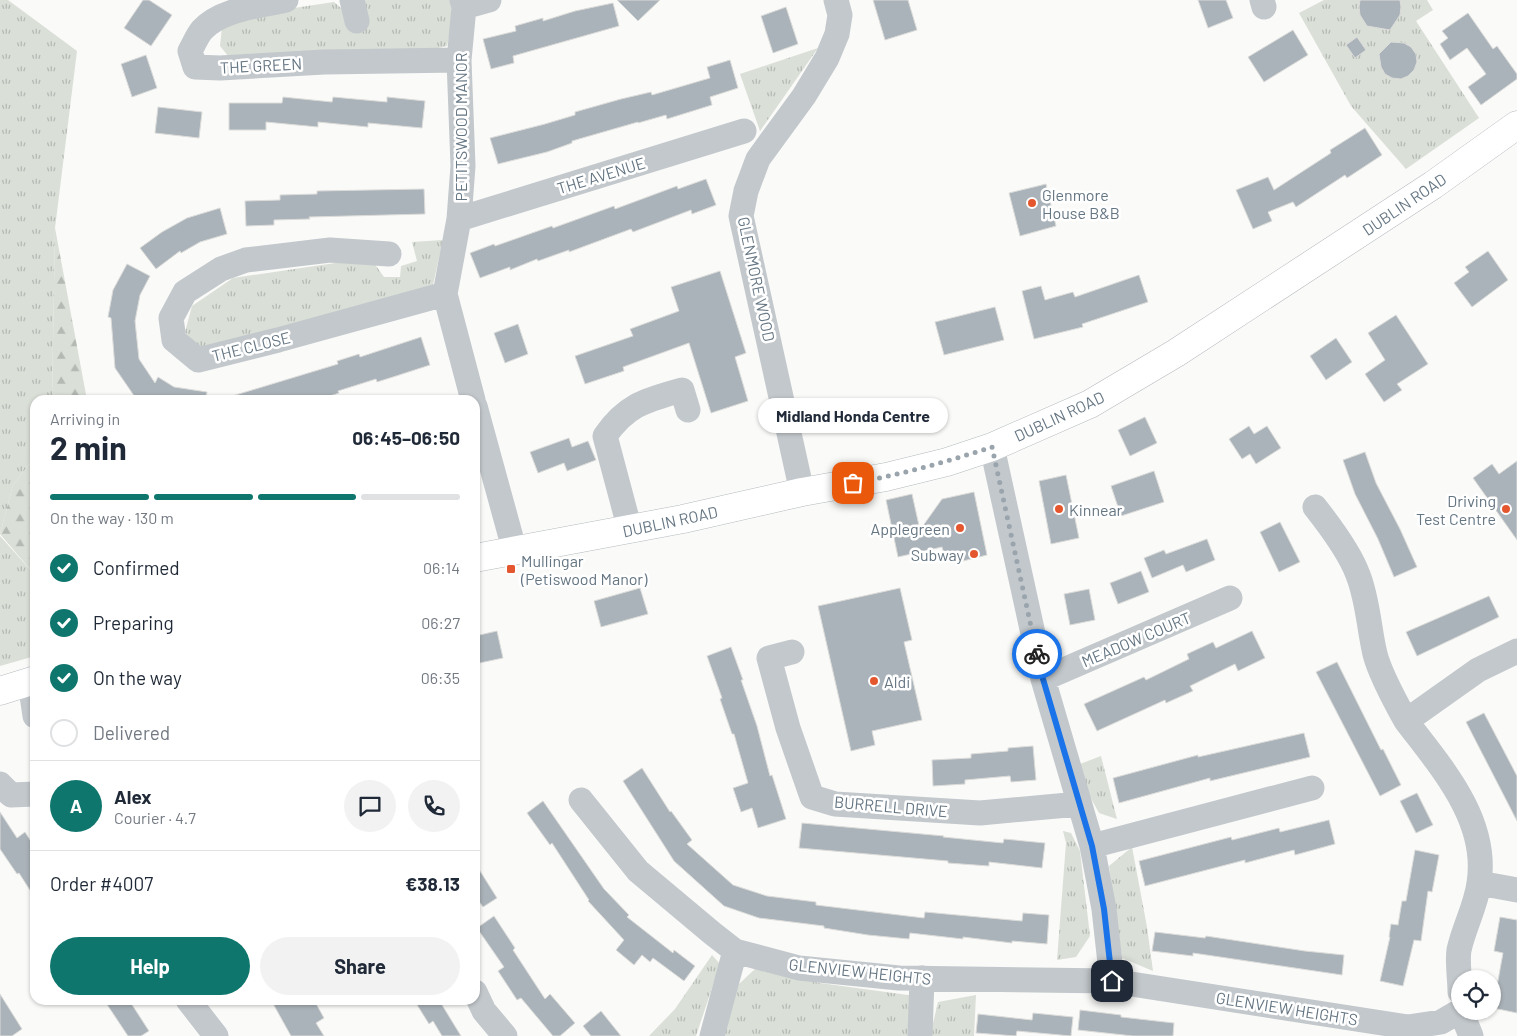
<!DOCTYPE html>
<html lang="en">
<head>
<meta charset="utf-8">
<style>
	:root { --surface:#fff; --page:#f2f2f3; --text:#1f2937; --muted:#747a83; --line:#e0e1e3; --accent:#0f766e }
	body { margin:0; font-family:Barlow,sans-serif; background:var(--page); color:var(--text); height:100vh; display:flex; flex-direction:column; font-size:19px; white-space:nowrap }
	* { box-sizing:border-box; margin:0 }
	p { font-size:16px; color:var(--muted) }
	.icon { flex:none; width:28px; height:28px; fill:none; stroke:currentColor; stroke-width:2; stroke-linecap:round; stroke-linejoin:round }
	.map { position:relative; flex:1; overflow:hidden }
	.side { position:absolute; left:30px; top:395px; width:450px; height:610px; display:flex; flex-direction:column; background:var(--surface); border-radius:15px; box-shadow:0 1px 4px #0004 }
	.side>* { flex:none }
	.tools { position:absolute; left:1451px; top:970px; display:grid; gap:10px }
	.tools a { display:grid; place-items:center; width:50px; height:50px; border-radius:50%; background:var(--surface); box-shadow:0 1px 4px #0004; font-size:25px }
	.pin { position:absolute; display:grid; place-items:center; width:42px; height:42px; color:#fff; margin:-21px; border-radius:10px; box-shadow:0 2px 8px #0006 }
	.courier { position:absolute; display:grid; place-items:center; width:50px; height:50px; margin:-25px; border:4px solid #1a73e8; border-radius:50%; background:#fff; color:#222; box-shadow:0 1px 6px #0007 }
	.bubble { position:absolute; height:35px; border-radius:18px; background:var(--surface); box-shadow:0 1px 4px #0004; font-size:16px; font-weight:700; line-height:35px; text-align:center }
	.head em { font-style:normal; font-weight:700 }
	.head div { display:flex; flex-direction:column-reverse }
	.head { display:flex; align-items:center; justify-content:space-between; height:85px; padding:0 20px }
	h1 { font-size:32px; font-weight:700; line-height:38px }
	.bar { display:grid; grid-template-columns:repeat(4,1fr); gap:8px 5px; align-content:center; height:60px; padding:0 20px }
	.bar i { height:6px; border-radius:4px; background:var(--line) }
	.bar .on { background:var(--accent) }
	.bar p { grid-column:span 4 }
	.line { display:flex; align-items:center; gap:12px; padding:0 20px; border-top:1px solid var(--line) }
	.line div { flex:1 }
	.round { display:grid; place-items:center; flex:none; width:52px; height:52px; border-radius:26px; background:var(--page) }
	ol { padding:0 20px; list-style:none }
	li { display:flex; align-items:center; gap:15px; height:55px }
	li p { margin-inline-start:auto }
	li .icon { padding:5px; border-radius:50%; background:var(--accent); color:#fff; stroke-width:4 }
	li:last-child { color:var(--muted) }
	li i { width:28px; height:28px; border:2px solid var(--line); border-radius:50% }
	.cta { display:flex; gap:10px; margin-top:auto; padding:10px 20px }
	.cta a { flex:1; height:58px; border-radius:30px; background:var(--accent); color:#fff; font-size:20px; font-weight:700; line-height:58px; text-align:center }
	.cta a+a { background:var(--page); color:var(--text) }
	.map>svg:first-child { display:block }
	.grass { fill:url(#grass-tufts) }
	.forest { fill:url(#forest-firs) }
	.building { fill:#aab3b9; stroke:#dcdcda }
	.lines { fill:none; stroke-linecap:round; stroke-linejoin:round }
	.major-casing { stroke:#b5babe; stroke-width:29 }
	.minor { stroke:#c3c8cc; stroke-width:25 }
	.major { stroke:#fff; stroke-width:28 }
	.done { stroke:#99a4ac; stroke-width:5; stroke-dasharray:0 9 }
	.route { stroke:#1a73e8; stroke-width:6 }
	.poi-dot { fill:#e4572e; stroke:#fff; stroke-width:2 }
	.labels { text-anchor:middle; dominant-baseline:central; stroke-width:5; stroke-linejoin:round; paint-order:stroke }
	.street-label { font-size:16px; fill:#657683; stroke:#fff }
	.poi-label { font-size:16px; fill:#657683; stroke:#fff; text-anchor:start }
</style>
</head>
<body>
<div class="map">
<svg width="1517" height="1036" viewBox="0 0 1517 1036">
	<defs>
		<pattern id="grass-tufts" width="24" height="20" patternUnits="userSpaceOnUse" patternTransform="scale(1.25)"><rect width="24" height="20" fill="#dadfd7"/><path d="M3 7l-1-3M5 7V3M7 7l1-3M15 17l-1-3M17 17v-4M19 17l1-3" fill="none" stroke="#b4b9b4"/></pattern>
		<pattern id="forest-firs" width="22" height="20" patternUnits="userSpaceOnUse" patternTransform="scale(1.25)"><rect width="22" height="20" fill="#dadfd7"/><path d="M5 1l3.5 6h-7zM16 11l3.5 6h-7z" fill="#b4b9b4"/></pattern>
	</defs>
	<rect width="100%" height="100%" fill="#fafaf8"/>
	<!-- grass -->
	<path class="grass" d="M0,0H8L77,51L55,228L52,400H35V457L13,485L0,534Z
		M366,0H450L453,20L447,46L414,54L233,62L220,46L222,27L254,14L334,2L341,8Z
		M1324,0H1427L1433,10L1416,21L1479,118L1406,169L1351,106L1299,13Z
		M818,48L760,131L740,74Z
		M443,240L433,285L218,349L196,345L185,332L192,306L233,278L335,263H374L384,277H400L401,266L417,261L412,242Z
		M0,536L35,575V656L0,666Z
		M1101,756L1117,819L1099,813L1088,793L1080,764Z
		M1063,831L1071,833L1080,851L1090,936L1076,957L1057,960L1066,843Z
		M1132,847L1147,927L1153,971L1122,958L1109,866Z
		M712,955L720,964L696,1036H649L675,1009Z
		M756,968L820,983L915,996L914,1036H723L739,984Z
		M976,995L974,1036H930L938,1002Z"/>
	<!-- forest -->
	<path class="forest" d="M55,228L87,400H52Z
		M35,457V575L0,534L13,485Z"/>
	<!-- building -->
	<path class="building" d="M143,0H149L172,15L151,46L124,28Z
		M617,0H660L638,21Z
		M873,0H908L917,30L885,40Z
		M1198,0H1226L1233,18L1208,28Z
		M1360,0H1400L1401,7L1400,15L1390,30L1367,26L1360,15L1359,7Z
		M613,3L619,26L513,56L514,63L491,69L483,39L516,31L515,26L543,18V21L575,11Z
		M786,7L798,44L773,53L761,16Z
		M1468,13L1493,49L1497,46L1517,74V79L1481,105L1468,87L1486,74L1467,48L1450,60L1440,44L1448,38L1442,31Z
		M1293,30L1308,55L1264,82L1248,57Z
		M1357,37L1366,50L1355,58L1346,45Z
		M1391,42L1404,43L1411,47L1416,54L1417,62L1414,70L1408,76L1401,79L1392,78L1385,74L1381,67L1379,54Z
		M146,55L157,88L132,97L121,64Z
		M730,60L738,88L710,97L712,105L667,119L666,115L638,123V122L572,141V143L547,152L498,164L490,138L545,124L575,115V112L621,99L651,92L652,95L710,78L707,67Z
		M283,97L332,102L333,97L387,102V97L425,101L422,128L368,123V127L318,122V127L266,122V130H229V103H282Z
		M158,107L202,112L199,138L155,133Z
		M1365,128L1382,155L1347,178L1345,175L1296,207L1293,202L1268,212L1272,221L1253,229L1236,190L1268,177L1274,190L1331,153L1330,150Z
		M706,179L716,205L692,214L691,210L633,232L631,229L569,252V250L538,261L537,259L510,270V267L480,278L470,253L494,244L495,246L552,226L553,228L614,206L615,209L677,186L678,189Z
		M1046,184L1056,226L1020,236L1009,193Z
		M424,189L425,214L309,217L310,219L274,220V225L246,226L245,201L280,200V195L317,194V191Z
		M220,208L227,234L200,242L181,253L180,251L156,269L140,248L162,232L187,218Z
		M1488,251L1508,280L1472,307L1454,283L1469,272L1465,267Z
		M127,264L150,276L140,295L135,321L139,359L155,383L158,377L174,387L207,392L206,400H137L115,368L111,318L108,317L113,290Z
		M720,271L746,353L735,357L748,401L711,413L689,343L623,367L624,371L585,384L575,356L633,336L630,329L679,311L671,287Z
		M1139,275L1148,302L1082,324L1083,327L1034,339L1022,291L1041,286L1045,300L1073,292L1075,297Z
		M995,307L1004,340L944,355L935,322Z
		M1396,315L1428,364L1397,384L1402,390L1384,402L1365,374L1385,360L1368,333Z
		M518,324L528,354L505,363L494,333Z
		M421,337L430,365L393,377L377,382L376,379L338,391L339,393L318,400H230L229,397L338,364L337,361L359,354L360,357Z
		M1336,338L1352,362L1326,380L1310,356Z
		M1145,417L1157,443L1130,456L1118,430Z
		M1249,426L1254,434L1267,426L1281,448L1256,464L1250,454L1242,459L1229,439Z
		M569,438L572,447L588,441L596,460L567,471L564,463L538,473L530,452Z
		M1365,452L1376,483L1400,529L1417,567L1394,577L1378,539L1355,494L1343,460Z
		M1517,461V540L1473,478L1492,464L1499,474Z
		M1154,471L1164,502L1121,516L1111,486Z
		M1066,475L1079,538L1051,544L1039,481Z
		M974,492L987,555L963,561L960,551L944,555L942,547L898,557L886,500L912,494L920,530L942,499Z
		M1280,522L1300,562L1279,572L1260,532Z
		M1207,539L1215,560L1186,572L1183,565L1152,578L1144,558L1164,550L1166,554Z
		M1141,571L1149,592L1118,604L1110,583Z
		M640,588L648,614L601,627L594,601Z
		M900,588L912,640L904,642L922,720L872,731L875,745L851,751L818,606Z
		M1089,589L1095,620L1070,625L1064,594Z
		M1489,596L1499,617L1417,656L1406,632Z
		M497,631L503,658L475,664V636Z
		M1252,631L1265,658L1238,671L1235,664L1190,686L1193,691L1166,703L1165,700L1097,731L1084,704L1144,677L1146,680L1189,659L1187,654L1213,642L1216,648Z
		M731,647L743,680H741L757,726L770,776L772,775L786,819L758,828L752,808L741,812L733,788L748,783L734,734H732L720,699L722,698L707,656Z
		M1337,662L1381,750L1383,749L1401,785L1380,796L1316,672Z
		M1484,713L1517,776V821L1466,722Z
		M1304,733L1310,757L1210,781V778L1119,803L1113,778L1198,755V757Z
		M1033,746L1036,780L1011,782L1010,776L965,780V784L933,786L932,760L971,758V754L1008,751V748Z
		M642,768L670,812L671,811L692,840L687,844L733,885L767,896L816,902V905L924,918L925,912L1022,921L1023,913L1049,915L1047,944L1012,941V943L963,937V939L910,933L909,939L868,935L824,928V926L759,918L724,906L674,861L623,781Z
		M1417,793L1433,825L1416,833L1400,801Z
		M543,801L604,889L629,915L627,917L673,953L674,950L695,966L684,981L653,958L650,962L642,955L634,965L616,950L624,940L588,901L589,900L552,843L550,845L527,813Z
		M0,812L17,838L25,832L35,848V898L19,873L17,874L0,849Z
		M1329,820L1335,844L1295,855L1294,850L1245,863V860L1145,886L1139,861L1231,837L1232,840L1279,828L1280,832Z
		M802,823L944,836L943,837L1003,843L1004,839L1045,843L1042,868L989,862V866L948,863V861L799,848Z
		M1415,850L1439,855L1432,892L1428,891L1421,941L1414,940L1403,986L1380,981L1390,937H1389L1391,924L1398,925L1402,901H1406Z
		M475,863L497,898L483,907L475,896Z
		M494,916L515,948L513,950L545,999L550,994L575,1023L560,1036H553L521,998L517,1000L498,971L504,967L477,928Z
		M1500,917L1517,920V1013L1493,1008L1503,953L1494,951Z
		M1155,932L1205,938L1206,936L1305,951L1344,955L1342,975L1193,953V956L1152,951Z
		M0,994L22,1029L12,1036H0Z
		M104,1000H129L149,1031L141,1036H128Z
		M271,1000H314L324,1018L316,1023L324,1036H291Z
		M414,1000H439L461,1036H442L433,1021L429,1024Z
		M1080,1010L1121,1015V1017L1174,1023L1173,1036H1133L1078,1030Z
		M601,1011L621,1036H591L583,1026Z
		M1033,1013L1073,1017L1071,1036L1017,1031L1016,1036L976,1033L978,1014L1032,1020Z"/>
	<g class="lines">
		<!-- major casing -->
		<g class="major-casing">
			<path id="major" d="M475,558L683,519L802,492L886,477L947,462L992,447L1090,404L1176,353L1433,185L1517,125
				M0,691L35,680"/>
		</g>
		<!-- minor -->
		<path class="minor" d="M286,0C260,6 221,9 202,30C197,36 194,44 190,51L195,67L220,68L324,62L459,60
			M352,0L357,21
			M462,0L464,7L459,60L463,166L459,219L445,294L473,400
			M1262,0L1264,7
			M464,7L489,0
			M459,219L744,131
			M389,254L330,250L246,260L221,269L185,292L171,318L174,340L198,360L278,340L445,294
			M475,406L515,552
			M992,447L1043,679L1092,846L1104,909L1112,981
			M802,492L741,216L746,191L758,159L804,96L827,58L837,34L840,15L836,0
			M1315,507C1330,526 1350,553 1358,575C1368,600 1369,629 1375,654C1380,674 1396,703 1406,721
			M630,530L605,436C627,404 647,400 682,390L688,410
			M792,652L769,658L788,728L812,797L835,804L980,813L1079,804
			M1043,679L1230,598
			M30,682L35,716
			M0,784L11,795L35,794
			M581,800L638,871L712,933L735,951L799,968L899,978L1112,981L1408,1027L1441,1022L1460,1011
			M1092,846L1312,788
			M1479,883L1517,890
			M475,992L484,1011L505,1036
			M1460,992C1460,978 1457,962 1459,950C1464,927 1476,906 1479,883C1489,820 1441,767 1406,721L1478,670L1517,651
			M188,1000L216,1036
			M1461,1011L1471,1036
			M712,1036L735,951
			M920,1036L922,978"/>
		<!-- major -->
		<use href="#major" class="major"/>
	</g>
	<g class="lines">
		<!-- done -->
		<path class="done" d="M853,483C900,475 946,462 992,447L1037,654"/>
		<!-- route -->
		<path class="route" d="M1037,654L1043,679L1092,846L1104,909L1112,981"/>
	</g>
	<!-- markers -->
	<g class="poi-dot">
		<circle cx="1032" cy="203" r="5"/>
		<circle cx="1059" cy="509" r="5"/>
		<circle cx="1506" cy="509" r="5"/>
		<circle cx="960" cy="528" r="5"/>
		<circle cx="974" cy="554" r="5"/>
		<rect x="506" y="564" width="10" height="10" rx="2.5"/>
		<circle cx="874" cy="681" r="5"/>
	</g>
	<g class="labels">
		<!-- street labels -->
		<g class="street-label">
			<text transform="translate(261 65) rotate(-3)">THE GREEN</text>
			<text transform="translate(460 127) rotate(-90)">PETITSWOOD MANOR</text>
			<text transform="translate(601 175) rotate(-17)">THE AVENUE</text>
			<text transform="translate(1404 204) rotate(-34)">DUBLIN ROAD</text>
			<text transform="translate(757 279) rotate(78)">GLENMORE WOOD</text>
			<text transform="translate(251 346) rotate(-14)">THE CLOSE</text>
			<text transform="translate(1059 416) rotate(-25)">DUBLIN ROAD</text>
			<text transform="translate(670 521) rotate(-12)">DUBLIN ROAD</text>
			<text transform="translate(1136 639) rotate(-23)">MEADOW COURT</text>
			<text transform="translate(891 806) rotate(5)">BURRELL DRIVE</text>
			<text transform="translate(860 971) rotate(6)">GLENVIEW HEIGHTS</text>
			<text transform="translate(1287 1008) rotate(9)">GLENVIEW HEIGHTS</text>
		</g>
		<!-- poi labels -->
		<g class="poi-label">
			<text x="1042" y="194">Glenmore<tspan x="1042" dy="18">House B&amp;B</tspan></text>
			<text x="1496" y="500" text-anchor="end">Driving<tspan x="1496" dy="18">Test Centre</tspan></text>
			<text x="1069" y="509">Kinnear</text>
			<text x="950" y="528" text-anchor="end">Applegreen</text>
			<text x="964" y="554" text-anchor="end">Subway</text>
			<text x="521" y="560">Mullingar<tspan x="521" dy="18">(Petiswood Manor)</tspan></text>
			<text x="884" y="681">Aldi</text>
		</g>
	</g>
</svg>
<div class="tools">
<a><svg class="icon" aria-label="locate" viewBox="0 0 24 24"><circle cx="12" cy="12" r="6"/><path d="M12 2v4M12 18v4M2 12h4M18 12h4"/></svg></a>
</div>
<div class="pin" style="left:853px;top:483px;background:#ea580c"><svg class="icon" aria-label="bag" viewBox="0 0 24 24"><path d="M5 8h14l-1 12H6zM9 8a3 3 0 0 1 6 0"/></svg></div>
<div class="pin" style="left:1112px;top:981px;background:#1f2937"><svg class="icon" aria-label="home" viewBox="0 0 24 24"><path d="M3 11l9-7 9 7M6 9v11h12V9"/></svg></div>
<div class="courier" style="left:1037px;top:654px"><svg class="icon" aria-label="bike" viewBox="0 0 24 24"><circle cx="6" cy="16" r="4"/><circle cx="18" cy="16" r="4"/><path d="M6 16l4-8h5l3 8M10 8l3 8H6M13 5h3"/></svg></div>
<div class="bubble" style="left:758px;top:398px;width:190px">Midland Honda Centre</div>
<section class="side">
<div class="head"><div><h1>2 min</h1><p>Arriving in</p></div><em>06:45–06:50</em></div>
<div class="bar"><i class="on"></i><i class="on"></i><i class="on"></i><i></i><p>On the way · 130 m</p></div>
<ol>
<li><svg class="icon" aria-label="check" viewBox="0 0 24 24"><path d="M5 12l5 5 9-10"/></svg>Confirmed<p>06:14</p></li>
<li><svg class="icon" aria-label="check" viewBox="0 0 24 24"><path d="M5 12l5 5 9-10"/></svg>Preparing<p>06:27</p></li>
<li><svg class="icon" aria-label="check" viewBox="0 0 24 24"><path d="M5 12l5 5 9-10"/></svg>On the way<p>06:35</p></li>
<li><i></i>Delivered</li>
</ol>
<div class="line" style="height:90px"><b class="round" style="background:var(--accent);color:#fff">A</b><div><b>Alex</b><p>Courier · 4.7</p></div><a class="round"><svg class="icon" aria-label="chat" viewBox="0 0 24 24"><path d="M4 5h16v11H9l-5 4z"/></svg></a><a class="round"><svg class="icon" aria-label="phone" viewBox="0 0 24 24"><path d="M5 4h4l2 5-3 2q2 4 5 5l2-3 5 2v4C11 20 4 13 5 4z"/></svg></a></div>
<div class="line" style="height:65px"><div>Order #4007</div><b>€38.13</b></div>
<div class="cta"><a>Help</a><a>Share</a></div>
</section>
</div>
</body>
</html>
